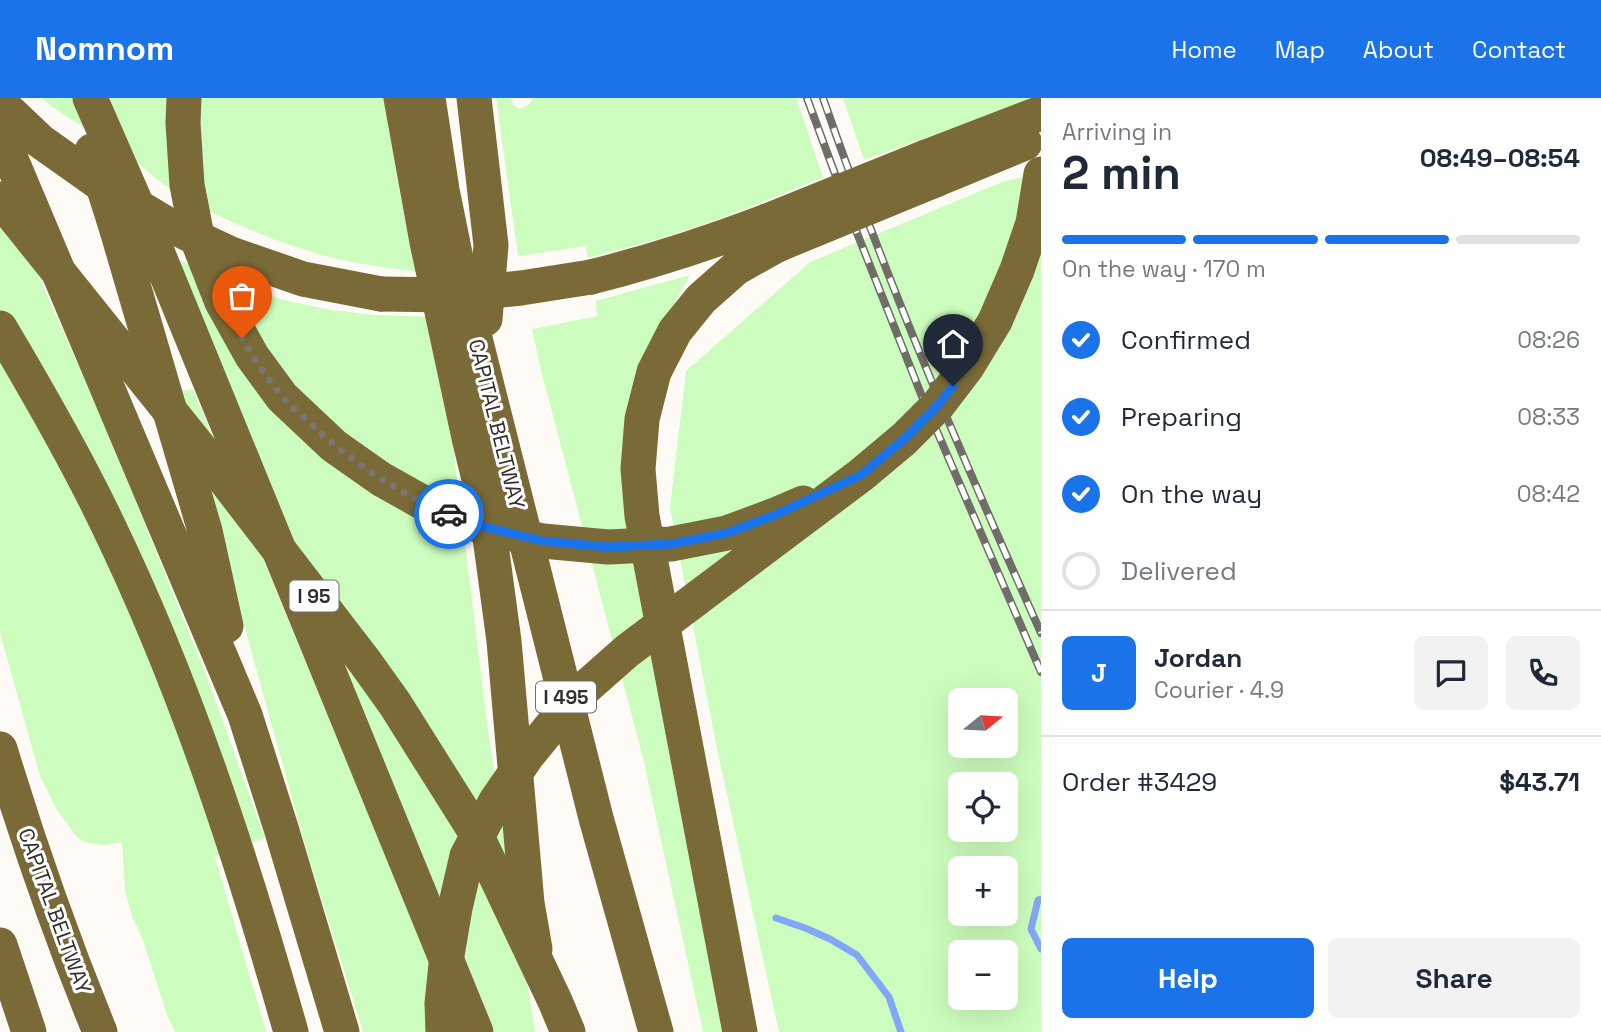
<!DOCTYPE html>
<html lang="en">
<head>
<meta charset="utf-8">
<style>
	:root { --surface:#fff; --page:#f2f2f3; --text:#1f2937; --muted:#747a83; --line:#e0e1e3; --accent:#1a73e8 }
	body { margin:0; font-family:"Space Grotesk",sans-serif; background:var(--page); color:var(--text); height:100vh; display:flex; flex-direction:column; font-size:26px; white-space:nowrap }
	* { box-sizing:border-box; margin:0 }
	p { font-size:23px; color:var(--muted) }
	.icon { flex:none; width:38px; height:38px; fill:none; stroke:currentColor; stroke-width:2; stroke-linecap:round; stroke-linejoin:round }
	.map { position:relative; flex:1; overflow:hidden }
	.panel { display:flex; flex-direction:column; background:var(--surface); width:560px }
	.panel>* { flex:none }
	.needle { width:46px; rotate:72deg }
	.controls { position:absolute; left:948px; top:590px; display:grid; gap:14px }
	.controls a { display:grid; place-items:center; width:70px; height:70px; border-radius:10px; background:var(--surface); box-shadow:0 7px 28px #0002; font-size:35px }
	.pin { position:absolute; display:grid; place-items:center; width:60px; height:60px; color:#fff; margin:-72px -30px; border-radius:50% 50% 50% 0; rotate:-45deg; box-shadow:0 0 7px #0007 }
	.pin .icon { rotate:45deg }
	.courier { position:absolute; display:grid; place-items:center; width:70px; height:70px; margin:-35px; border:5px solid #1a73e8; border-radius:50%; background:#fff; color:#222; box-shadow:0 2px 9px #0007 }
	.head em { font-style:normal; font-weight:700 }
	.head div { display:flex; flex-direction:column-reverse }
	.head { display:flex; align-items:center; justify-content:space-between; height:119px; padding:0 21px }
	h1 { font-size:46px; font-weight:700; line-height:52px }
	.bar { display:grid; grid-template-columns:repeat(4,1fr); gap:10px 7px; align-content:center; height:84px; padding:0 21px }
	.bar i { height:9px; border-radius:5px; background:var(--line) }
	.bar .on { background:var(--accent) }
	.bar p { grid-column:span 4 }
	.line { display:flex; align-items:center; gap:18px; padding:0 21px; border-top:2px solid var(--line) }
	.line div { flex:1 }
	.round { display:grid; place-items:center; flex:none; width:74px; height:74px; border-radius:10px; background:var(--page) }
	ol { padding:0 21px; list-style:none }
	li { display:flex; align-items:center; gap:21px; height:77px }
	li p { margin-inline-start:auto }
	li .icon { padding:7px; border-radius:50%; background:var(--accent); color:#fff; stroke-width:4 }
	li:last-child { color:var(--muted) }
	li i { width:38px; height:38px; border:4px solid var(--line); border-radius:50% }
	.cta { display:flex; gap:14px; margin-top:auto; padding:14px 21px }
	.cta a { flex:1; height:80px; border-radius:10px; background:var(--accent); color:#fff; font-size:28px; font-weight:700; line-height:80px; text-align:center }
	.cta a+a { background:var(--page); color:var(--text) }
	header { display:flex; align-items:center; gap:42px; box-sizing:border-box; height:98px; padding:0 35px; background:var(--accent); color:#fff }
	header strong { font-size:33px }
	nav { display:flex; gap:38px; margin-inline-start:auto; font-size:24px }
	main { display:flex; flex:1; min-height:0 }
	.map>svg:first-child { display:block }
	.green { fill:#cdfdbe; fill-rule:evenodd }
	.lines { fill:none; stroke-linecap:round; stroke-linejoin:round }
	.stream { stroke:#82a7f6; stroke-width:7 }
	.motorway { stroke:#7a6a37; stroke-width:35 }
	.rail-casing { stroke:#706d69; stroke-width:8 }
	.rail { stroke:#fff; stroke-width:5; stroke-dasharray:16; stroke-linecap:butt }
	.motorway-bridge { stroke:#7a6a37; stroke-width:35 }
	.done { stroke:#797672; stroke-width:7; stroke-dasharray:0 12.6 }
	.route { stroke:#1a73e8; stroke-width:9 }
	.labels { text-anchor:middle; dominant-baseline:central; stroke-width:6; stroke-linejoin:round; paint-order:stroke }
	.shield { fill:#fff; stroke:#706d6b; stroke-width:2 }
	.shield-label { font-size:19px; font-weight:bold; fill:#322f2b }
	.street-label { font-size:21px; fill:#322f2b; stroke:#fff }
</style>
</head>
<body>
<header>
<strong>Nomnom</strong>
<nav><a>Home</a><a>Map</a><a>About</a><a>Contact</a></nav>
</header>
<main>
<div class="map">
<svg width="1041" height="934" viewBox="0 0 1041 934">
	<rect width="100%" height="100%" fill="#fefbf7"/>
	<!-- green -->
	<path class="green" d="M42,0H384L404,114L422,174C394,171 366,167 338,161C283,148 210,118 163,86C150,77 139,64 127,55C99,35 67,23 42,0Z
		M496,0H511L513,6L519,11L528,7L534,0H796L823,79C787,94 750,110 713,123C672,138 630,149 588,160L585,148L518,158Z
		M843,0H1036L864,62Z
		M1041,74V934H779L716,646L670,409L686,273L810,164L1002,84ZM961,602H1006V648H961ZM961,686H1006V732H961ZM961,770H1006V816H961ZM961,854H1006V900H961Z
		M0,83L44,190L102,321L206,576L265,740L215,759L266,934H175L166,914L143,842L132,818L125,792L122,744L104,747L85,744L77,739L57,712L40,678L0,535Z
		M178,162L283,202L331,212L376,217L433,219L454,356L487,624L535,934H495Z
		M690,177L647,257L633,291L728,934H703L643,660L540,268L532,231L597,218L596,203Z
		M193,291L429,863L427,934H363L307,754L179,293Z"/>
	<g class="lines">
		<!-- stream -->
		<path class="stream" d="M1041,801L1038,802L1031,831L1041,851
			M776,820L805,830L830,841L857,857L889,899L901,934"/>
		<!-- motorway -->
		<path class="motorway" d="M401,0L427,144L470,344L486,410L504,543L527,805L535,851
			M428,0L442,92L461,185L596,720L656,934
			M474,0L491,147L485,221
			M0,5L40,43L105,89L165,125L231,156L303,181L381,196
			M0,35L245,617L281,730L342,934
			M926,59L1041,15
			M935,82L1025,45
			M117,132L205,433L226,528
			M156,151L476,934
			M591,179C651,164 709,145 767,123
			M0,230C38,294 75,358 107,425C186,588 242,761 291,934
			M0,651C29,747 62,841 100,934
			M0,847L29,934
			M740,934L642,418L638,371L642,321L654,274L675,233L701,201L736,170L777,147"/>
		<!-- rail casing -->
		<g class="rail-casing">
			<path id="rail" d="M807,0L855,130L923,301L1041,574
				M823,0C886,182 962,359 1041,535"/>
		</g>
		<!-- rail -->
		<use href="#rail" class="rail"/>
		<!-- motorway-bridge -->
		<path class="motorway-bridge" d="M90,0L156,151
			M184,0L183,25L187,87L198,143L222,204L252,258L282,299L334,348L381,381L429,408L485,430L543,443L608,449L671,446L727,435L775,417L803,405
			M92,53L117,132
			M0,101L226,383L365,564L395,606L473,730L555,903L568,934
			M767,123L926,59
			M777,147L935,82
			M381,196L452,197L521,190L591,179
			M443,934L442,905L447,857L455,810L467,758L496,703L527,658L576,598L627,553L861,377L904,341L938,307L967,269L995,223L1017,172L1033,125L1041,76"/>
	</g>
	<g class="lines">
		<!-- done -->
		<path class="done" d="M242,240C254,260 267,281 282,298C290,308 300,316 309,324C350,363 397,395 449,416"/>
		<!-- route -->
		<path class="route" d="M449,416L485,429L543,443L608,449L671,446L727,435L775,417L861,377L904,341L938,307L953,288"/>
	</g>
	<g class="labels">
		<!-- shield labels -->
		<g class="shield">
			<rect x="289.5" y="482.5" width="49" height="31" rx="5"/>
			<rect x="536" y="583.5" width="60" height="31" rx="5"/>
		</g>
		<g class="shield-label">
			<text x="314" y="498">I 95</text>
			<text x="566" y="599">I 495</text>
		</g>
		<!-- street labels -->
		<g class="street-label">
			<text transform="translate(497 326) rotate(76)">CAPITAL BELTWAY</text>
			<text transform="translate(55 813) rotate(70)">CAPITAL BELTWAY</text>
		</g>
	</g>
</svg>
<div class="controls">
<a><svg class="needle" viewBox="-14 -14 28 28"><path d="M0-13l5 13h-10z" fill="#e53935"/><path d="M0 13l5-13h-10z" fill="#747a83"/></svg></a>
<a><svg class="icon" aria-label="locate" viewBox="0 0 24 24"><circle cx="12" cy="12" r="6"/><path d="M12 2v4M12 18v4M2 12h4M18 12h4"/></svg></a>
<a>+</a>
<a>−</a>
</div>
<div class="pin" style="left:242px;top:240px;background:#ea580c"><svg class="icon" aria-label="bag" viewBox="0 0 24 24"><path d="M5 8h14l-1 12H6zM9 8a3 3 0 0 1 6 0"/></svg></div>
<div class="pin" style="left:953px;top:288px;background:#1f2937"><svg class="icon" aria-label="home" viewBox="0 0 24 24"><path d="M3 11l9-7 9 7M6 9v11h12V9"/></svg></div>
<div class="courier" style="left:449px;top:416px"><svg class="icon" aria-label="car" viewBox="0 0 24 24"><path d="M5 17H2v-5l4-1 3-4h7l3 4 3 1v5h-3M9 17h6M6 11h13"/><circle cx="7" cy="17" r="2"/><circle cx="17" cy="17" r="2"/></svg></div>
</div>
<section class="panel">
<div class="head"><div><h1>2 min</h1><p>Arriving in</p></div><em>08:49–08:54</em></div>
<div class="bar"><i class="on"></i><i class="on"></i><i class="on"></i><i></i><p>On the way · 170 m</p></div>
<ol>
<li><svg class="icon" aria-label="check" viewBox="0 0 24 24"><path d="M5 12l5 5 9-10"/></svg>Confirmed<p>08:26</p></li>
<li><svg class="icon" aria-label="check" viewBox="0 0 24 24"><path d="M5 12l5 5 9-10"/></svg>Preparing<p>08:33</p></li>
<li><svg class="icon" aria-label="check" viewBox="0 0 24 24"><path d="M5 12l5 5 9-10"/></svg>On the way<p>08:42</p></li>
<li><i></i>Delivered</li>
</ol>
<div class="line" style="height:126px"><b class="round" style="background:var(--accent);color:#fff">J</b><div><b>Jordan</b><p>Courier · 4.9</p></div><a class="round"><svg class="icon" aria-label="chat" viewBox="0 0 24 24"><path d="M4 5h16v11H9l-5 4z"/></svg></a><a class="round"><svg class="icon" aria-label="phone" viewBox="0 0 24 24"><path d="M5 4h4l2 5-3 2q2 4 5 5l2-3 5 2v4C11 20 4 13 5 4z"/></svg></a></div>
<div class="line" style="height:91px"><div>Order #3429</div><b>$43.71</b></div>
<div class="cta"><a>Help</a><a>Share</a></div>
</section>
</main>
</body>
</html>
